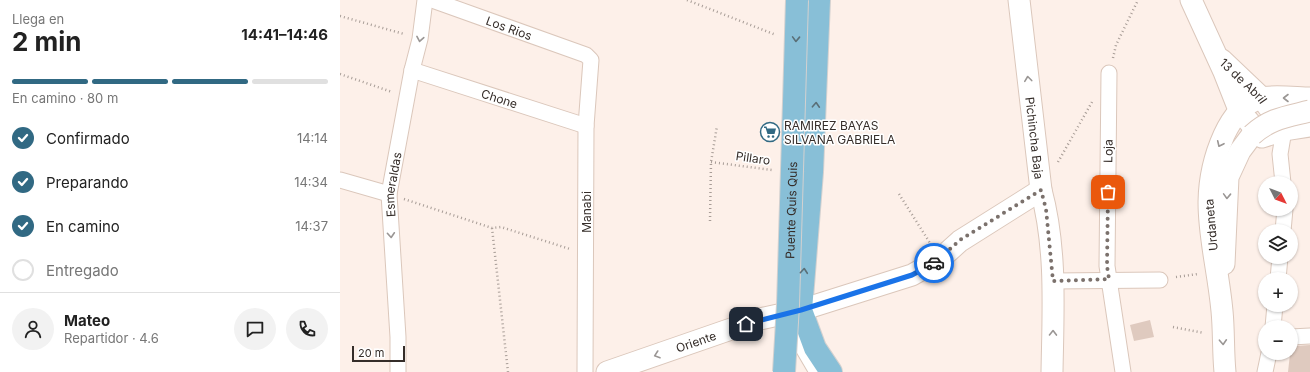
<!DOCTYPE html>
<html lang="es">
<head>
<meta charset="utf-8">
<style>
	:root { --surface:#fff; --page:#f2f2f2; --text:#222; --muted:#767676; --line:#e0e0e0; --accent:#316983 }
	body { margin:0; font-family:Inter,sans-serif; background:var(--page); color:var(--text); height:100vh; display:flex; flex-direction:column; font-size:15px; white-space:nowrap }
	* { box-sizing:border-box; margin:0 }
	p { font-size:13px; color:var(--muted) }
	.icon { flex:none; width:22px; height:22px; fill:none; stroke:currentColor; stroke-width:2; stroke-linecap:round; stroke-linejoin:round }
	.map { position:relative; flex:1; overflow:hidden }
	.drawer { display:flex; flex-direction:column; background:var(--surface); width:340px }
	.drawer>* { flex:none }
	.needle { width:26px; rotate:132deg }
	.tools { position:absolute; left:918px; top:176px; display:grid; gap:8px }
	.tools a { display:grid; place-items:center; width:40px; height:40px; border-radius:50%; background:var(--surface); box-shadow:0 1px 3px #0004; font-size:20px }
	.scale { position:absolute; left:12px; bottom:10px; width:53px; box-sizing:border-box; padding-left:4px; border:2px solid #352d29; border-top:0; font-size:11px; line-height:14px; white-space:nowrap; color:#352d29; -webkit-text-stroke:3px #fff; paint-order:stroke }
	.pin { position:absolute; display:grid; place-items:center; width:34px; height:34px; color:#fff; margin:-17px; border-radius:8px; box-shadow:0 2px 6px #0006 }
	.courier { position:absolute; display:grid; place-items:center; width:40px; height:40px; margin:-20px; border:3px solid #1a73e8; border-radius:50%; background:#fff; color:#222; box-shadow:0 1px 5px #0007 }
	.head em { font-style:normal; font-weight:700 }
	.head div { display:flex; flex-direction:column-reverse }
	.head { display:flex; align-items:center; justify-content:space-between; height:68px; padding:0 12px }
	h1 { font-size:26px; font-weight:700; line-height:30px }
	.bar { display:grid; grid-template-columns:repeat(4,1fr); gap:6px 4px; align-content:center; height:48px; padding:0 12px }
	.bar i { height:5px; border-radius:3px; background:var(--line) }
	.bar .current { background:var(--accent) }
	.bar p { grid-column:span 4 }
	.line { display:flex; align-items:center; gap:10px; padding:0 12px; border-top:1px solid var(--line) }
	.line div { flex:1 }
	.round { display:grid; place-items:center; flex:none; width:42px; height:42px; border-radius:21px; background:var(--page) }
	ol { padding:0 12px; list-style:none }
	li { display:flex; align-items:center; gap:12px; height:44px }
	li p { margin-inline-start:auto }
	li .icon { padding:4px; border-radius:50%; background:var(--accent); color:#fff; stroke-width:4 }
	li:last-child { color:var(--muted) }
	li i { width:22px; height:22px; border:2px solid var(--line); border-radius:50% }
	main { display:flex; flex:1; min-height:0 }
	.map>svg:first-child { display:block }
	.building { fill:#dfcabf }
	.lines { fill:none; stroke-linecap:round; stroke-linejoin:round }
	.street-casing { stroke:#dbc7bb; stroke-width:17 }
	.secondary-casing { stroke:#dbc7bb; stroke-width:23 }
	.primary-casing { stroke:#d3d1d0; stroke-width:24 }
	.path { stroke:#a89d97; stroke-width:2.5; stroke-dasharray:1 3; stroke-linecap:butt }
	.street { stroke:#fff; stroke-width:15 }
	.secondary { stroke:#fff; stroke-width:21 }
	.primary { stroke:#88bfd7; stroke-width:22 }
	.secondary-bridge-casing { stroke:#dbc7bb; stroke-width:23; stroke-linecap:butt }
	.primary-bridge-casing { stroke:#d3d1d0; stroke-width:24; stroke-linecap:butt }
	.secondary-bridge { stroke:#fff; stroke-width:21 }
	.primary-bridge { stroke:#88bfd7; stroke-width:22 }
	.oneway { stroke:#9a9694 }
	.oneway2 { stroke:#5a6f77 }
	.done { stroke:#7b716c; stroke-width:4; stroke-dasharray:0 7.2 }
	.route { stroke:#1a73e8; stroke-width:5 }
	.labels { text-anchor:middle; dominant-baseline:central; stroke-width:3; stroke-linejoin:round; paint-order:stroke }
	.street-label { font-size:12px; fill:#352d29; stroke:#fff }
	.poi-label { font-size:12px; fill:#352d29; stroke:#fff; text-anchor:start }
</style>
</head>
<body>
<main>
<section class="drawer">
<div class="head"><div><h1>2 min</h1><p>Llega en</p></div><em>14:41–14:46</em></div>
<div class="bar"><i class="current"></i><i class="current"></i><i class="current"></i><i></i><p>En camino · 80 m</p></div>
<ol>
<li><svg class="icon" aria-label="check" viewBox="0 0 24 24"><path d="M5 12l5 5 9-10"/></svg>Confirmado<p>14:14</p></li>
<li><svg class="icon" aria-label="check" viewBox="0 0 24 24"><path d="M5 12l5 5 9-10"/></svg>Preparando<p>14:34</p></li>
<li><svg class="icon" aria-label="check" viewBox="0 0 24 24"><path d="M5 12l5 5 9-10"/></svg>En camino<p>14:37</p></li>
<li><i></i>Entregado</li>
</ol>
<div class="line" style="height:72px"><a class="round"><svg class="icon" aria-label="person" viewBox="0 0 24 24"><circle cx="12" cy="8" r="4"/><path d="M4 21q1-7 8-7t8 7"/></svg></a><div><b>Mateo</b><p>Repartidor · 4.6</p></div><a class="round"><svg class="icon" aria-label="chat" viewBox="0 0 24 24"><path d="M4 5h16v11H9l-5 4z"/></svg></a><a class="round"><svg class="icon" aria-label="phone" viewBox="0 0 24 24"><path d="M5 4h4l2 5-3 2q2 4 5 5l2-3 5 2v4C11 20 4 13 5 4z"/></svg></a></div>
</section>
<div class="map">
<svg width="970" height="372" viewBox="0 0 970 372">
	<rect width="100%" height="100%" fill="#fdf0e9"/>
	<!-- building -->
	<path class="building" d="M810,320L814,337L794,341L790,325Z
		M970,345V372H948L950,354L955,346Z"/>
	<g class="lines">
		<!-- street casing -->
		<g class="street-casing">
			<g id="street">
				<path id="s1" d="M92,0L246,55L251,60L246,126L245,372"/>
				<path id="s2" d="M72,70L246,126"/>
				<path d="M769,73L767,266L783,372"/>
				<path d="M0,180L49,194"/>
				<path d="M943,183L940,154L944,130"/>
				<path d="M943,231L945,209"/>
				<path d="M938,279L940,257"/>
				<path d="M713,281L820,280"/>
				<path d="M447,321L477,372"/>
				<path d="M933,327L935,305"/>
				<path d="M951,337L970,336"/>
				<path id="s3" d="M58,372V337L49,194L72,70L80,39L85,0"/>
				<path d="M925,372L929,353"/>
			</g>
		</g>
		<!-- secondary casing -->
		<g class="secondary-casing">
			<g id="secondary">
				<path id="s4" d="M679,0L701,190C717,249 713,312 712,372"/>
				<path d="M851,0L884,72L899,110L922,137L944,130L970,126"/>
				<path id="s5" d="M882,60L922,98L929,108"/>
				<path d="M884,264L888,177L900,151L912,135"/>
				<path id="s6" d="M267,372L420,319L461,310L572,275L600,259L620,241L701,190"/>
				<path d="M885,372C883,352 884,331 882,311C876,246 855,199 884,135C892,118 902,104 921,98C931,95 959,98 970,98"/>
			</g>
		</g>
		<!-- primary casing -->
		<g class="primary-casing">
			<path id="primary" d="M479,0L472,172L461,310L475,348L491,372"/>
		</g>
		<!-- path -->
		<path class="path" d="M347,0L436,35
			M0,16L64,34
			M773,58L776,45L798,0
			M0,74L52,92
			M371,162L432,170
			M718,162L752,102
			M559,194L590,243
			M64,199L152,228L161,227L230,249
			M370,221L371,162L377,126
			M152,228L168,372
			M836,277L858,274
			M833,327L864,333"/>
		<!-- street -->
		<use href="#street" class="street"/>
		<!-- secondary -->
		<use href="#secondary" class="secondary"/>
		<!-- primary -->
		<use href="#primary" class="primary"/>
		<!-- secondary-bridge casing -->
		<g class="secondary-bridge-casing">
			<path id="secondary-bridge" d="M912,135C931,118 946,117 970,111"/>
		</g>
		<!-- primary-bridge casing -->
		<g class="primary-bridge-casing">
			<g id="primary-bridge">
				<path id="s7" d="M444,372L448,305L457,0"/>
			</g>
		</g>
		<!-- secondary-bridge -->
		<use href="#secondary-bridge" class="secondary-bridge"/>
		<!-- primary-bridge -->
		<use href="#primary-bridge" class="primary-bridge"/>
	</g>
	<!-- one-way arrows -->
	<defs><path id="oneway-chevron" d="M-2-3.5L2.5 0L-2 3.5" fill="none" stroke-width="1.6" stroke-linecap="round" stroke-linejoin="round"/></defs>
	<g class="oneway">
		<use href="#oneway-chevron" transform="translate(80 39) rotate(100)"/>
		<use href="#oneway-chevron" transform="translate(688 79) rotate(-97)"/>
		<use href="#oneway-chevron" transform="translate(946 98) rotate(-180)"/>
		<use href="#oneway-chevron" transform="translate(880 144) rotate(115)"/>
		<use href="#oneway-chevron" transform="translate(887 196) rotate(92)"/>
		<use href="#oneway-chevron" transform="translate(51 235) rotate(86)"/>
		<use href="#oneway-chevron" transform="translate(713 333) rotate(-89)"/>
		<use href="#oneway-chevron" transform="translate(883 342) rotate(87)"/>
		<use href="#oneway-chevron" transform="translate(317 355) rotate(161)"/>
	</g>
	<g class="oneway2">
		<use href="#oneway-chevron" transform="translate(456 39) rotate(92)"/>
		<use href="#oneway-chevron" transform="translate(476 105) rotate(-87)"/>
		<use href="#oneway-chevron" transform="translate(464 271) rotate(-85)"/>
	</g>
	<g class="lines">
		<!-- done -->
		<path class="done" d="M594,263L620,240L701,190L706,209L713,281L769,279L767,266L768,192"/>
		<!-- route -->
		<path class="route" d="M406,324L461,310L572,275L594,263"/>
	</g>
	<!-- icons -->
	<defs>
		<g id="supermarket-ring" transform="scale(1)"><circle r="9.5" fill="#fff" stroke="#316983" stroke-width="1.5"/><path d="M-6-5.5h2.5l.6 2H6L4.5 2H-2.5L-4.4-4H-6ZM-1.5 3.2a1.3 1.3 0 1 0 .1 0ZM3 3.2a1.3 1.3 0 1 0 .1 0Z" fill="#316983"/></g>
	</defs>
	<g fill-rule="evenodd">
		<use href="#supermarket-ring" x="430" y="132"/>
	</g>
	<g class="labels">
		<!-- street labels -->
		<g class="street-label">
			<text stroke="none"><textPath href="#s1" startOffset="82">Los Rios</textPath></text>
			<text stroke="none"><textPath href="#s5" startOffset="30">13 de Abril</textPath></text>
			<text stroke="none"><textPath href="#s2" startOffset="92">Chone</textPath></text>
			<text stroke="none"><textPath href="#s4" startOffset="139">Pichincha Baja</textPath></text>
			<text transform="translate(768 151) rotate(-89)">Loja</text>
			<text transform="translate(413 158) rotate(8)">Pillaro</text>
			<text stroke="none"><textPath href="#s3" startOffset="188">Esmeraldas</textPath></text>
			<text stroke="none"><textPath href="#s7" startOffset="162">Puente Quis Quis</textPath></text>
			<text transform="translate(246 212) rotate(-90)">Manabi</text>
			<text transform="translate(871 225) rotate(-95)">Urdaneta</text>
			<text stroke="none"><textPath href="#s6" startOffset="94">Oriente</textPath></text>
		</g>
		<!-- poi labels -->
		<g class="poi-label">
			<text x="444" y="125">RAMIREZ BAYAS<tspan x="444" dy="14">SILVANA GABRIELA</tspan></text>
		</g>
	</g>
</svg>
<div class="tools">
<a><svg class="needle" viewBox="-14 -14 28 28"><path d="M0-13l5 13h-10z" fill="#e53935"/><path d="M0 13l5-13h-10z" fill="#767676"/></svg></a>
<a><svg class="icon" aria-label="layers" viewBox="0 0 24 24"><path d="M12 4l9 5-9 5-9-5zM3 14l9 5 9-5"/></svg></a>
<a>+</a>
<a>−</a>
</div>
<div class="scale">20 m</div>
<div class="pin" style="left:768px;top:192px;background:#ea580c"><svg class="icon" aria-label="bag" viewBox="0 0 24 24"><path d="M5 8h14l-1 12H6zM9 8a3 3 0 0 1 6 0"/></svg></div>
<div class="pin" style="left:406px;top:324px;background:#1f2937"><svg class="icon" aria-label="home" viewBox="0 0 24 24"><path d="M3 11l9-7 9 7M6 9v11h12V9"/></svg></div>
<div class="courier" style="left:594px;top:263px"><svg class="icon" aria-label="car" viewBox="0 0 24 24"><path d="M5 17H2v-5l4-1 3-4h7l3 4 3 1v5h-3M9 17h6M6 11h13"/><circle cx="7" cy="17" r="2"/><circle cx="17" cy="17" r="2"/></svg></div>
</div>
</main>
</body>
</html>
